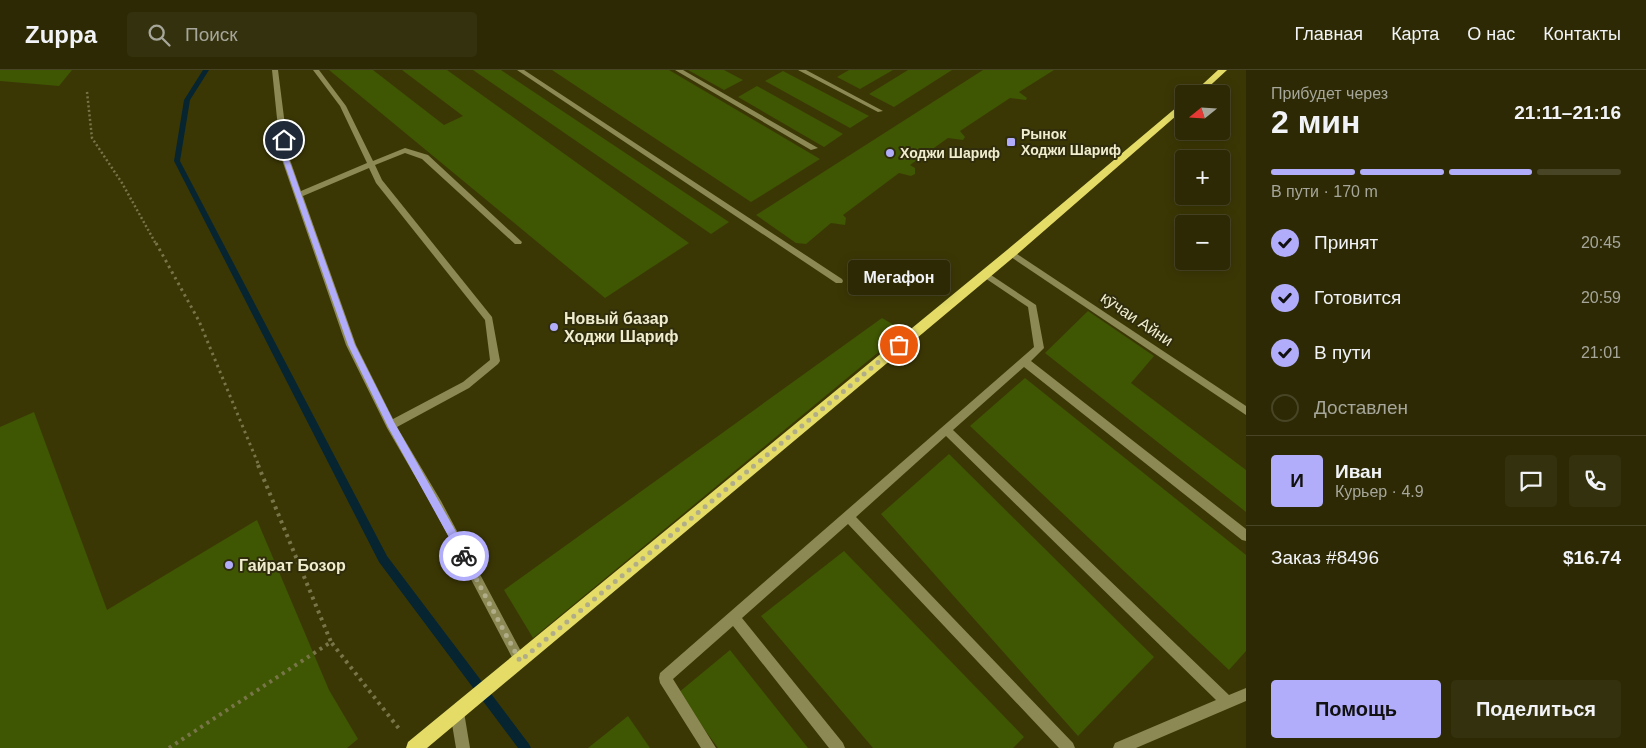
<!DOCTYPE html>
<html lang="ru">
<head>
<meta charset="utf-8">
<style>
	:root { --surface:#2c2904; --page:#34310e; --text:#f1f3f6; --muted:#a6a69a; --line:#484526; --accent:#b1adfa }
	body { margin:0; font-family:Helvetica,sans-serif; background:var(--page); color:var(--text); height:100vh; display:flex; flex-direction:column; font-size:19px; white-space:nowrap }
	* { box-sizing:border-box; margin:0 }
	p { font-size:16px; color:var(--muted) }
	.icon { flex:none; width:28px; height:28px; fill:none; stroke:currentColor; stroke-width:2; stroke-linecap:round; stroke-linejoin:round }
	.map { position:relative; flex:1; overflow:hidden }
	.side { display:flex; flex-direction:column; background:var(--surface); width:400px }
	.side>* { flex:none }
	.needle { width:32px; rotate:252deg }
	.buttons { position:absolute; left:1175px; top:15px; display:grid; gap:10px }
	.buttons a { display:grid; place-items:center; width:55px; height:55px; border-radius:5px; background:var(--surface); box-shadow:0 2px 12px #0003,0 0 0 1px var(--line); font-size:25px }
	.pin { position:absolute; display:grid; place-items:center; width:42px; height:42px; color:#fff; margin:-21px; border:2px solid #fff; border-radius:50%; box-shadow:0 1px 5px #0007 }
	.courier { position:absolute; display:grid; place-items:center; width:50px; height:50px; margin:-25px; border:4px solid #b1adfa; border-radius:50%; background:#fff; color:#222; box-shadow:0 1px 6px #0007 }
	.bubble { position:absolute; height:35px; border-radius:5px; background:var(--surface); box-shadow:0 2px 12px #0003,0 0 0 1px var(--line); font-size:16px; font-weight:800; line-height:35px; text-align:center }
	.headline em { font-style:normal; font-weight:800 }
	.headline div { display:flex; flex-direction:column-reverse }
	.headline { display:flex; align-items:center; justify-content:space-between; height:85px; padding:0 25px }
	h1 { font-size:32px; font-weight:800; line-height:38px }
	.bar { display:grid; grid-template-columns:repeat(4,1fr); gap:8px 5px; align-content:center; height:60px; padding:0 25px }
	.bar i { height:6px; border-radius:4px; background:var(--line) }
	.bar .selected { background:var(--accent) }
	.bar p { grid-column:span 4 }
	.line { display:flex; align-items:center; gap:12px; padding:0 25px; border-top:1px solid var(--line) }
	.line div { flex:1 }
	.round { display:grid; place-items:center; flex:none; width:52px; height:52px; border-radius:5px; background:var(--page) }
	ol { padding:0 25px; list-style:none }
	li { display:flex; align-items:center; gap:15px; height:55px }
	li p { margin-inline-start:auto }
	li .icon { padding:5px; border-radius:50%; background:var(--accent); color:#111; stroke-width:4 }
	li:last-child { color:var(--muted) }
	li i { width:28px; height:28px; border:2px solid var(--line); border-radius:50% }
	.cta { display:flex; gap:10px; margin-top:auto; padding:10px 25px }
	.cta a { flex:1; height:58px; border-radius:5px; background:var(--accent); color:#111; font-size:20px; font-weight:800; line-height:58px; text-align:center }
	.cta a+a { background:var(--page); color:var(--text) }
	header { display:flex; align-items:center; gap:30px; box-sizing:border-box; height:70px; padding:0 25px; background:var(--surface); border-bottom:1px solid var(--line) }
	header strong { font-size:24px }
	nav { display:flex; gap:28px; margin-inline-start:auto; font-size:18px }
	.search { width:350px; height:45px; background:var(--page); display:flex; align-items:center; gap:12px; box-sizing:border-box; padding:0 18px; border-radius:5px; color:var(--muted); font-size:19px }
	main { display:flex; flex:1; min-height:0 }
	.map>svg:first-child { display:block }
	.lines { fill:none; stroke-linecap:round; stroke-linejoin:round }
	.stream { fill:#062531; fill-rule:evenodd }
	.building { fill:#3f5603 }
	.path-far2 { stroke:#787549; stroke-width:2.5; stroke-dasharray:2 2.5; stroke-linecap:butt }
	.path-far1 { stroke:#787549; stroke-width:3; stroke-dasharray:2.5 4; stroke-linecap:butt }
	.path { stroke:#787549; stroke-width:4; stroke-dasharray:3 4.5; stroke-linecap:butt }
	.service { fill:#8c8954; fill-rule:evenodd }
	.minor { fill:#8c8954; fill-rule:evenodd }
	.primary { fill:#e4dc67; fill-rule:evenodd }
	.route { fill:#b1adfa }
	.done { stroke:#b0ad88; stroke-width:5; stroke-dasharray:0 9 }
	.poi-dot { fill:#b1adfa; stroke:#2f2d0c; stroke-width:2 }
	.labels { text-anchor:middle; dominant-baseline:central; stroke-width:4; stroke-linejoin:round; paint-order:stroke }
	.far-poi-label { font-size:14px; font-weight:bold; fill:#efedce; stroke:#2f2d0c; text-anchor:start }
	.poi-label { font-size:16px; font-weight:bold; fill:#efedce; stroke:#2f2d0c; text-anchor:start }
	.street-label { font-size:16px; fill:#efedce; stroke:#2f2d0c }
</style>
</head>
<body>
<header>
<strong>Zuppa</strong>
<div class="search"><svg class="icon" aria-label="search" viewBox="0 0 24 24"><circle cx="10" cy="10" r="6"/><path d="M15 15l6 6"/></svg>Поиск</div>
<nav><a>Главная</a><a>Карта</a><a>О нас</a><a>Контакты</a></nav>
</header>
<main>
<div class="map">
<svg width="1246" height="678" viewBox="0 0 1246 678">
	<rect width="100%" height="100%" fill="#3b3705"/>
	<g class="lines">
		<!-- stream -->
		<path class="stream" d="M203,0H209L190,30L180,91L387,486L529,674L531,678H518L379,492L174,91L184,30Z"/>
	</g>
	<!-- building -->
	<path class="building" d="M0,0H72L59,16L0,11Z
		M329,0H373L444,55L463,46L402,0H447L689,173L605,228Z
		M473,0H501L729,152L711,164Z
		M552,0H669L820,89L751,132Z
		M688,0H724L743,10L724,20Z
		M849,0H893L860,19L837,7Z
		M908,0H952L894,37L869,24Z
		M983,0H1054L1019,22L1027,28L1026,30L1010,28L960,61L965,67L963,70L948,68L910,95L915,98V104L911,106L899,103L843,145L846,148L845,155L831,153L806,174L796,173L756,145Z
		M783,1L869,46L850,58L765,11Z
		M757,16L843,64L824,77L738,27Z
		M1088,241L1154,286L1131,313L1246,400V442L1045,283Z
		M882,248L904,261L533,568L504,520Z
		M1025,308L1246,485V581L1229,600L970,356Z
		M34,342L107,540L257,450L329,620L358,669L347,678H0V357Z
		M949,384L1154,587L1078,666L881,444Z
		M844,481L1024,667L1013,678H873L761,546Z
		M730,580L808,678H718L678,623Z
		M628,646L650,678H588Z"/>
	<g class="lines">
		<!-- path-far2 -->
		<path class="path-far2" d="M87,22L92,68L122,113L156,174"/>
		<!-- path-far1 -->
		<path class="path-far1" d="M156,173L199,251L259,396"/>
		<!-- path -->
		<path class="path" d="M258,395L331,572
			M169,678L331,572L400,660"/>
		<!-- service -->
		<path class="service" d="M272,0H278L289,87L301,121L367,93L340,36L313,0H319L346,36L373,91L405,78L428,85L522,172L521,174H515L422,89L405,83L375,95L382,110L492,247L500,291L498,294L469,318L397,357L441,431L524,587L526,591L524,595L520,597L516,595L433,437L387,358L346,275L281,87ZM369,98L376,113L485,250L490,290L463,312L393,349L356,275L303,126Z
			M517,0H524L842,209L843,211L842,213H836Z
			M675,0H683L818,78L811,80Z
			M798,0H806L883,41L878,42Z
			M985,201L1036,235L1044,278L1031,291L1246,459V471L1242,470L1024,297L953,360L1229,625L1246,618V631L1136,678H1113L1115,673L1216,630L946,366L856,447L1073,673L1075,678H1059L848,454L742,548L843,673L845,678H829L733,556L673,609L716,678H701L660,613L659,608L660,603L1034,277L1028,237L982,206L981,204L982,202Z
			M457,635L462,637L464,642L470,678H456L450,642L452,637Z"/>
		<!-- minor -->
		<path class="minor" d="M1011,180L1246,336V345L1008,185L1007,183Z"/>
		<!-- primary -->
		<path class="primary" d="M1218,0H1227L1201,24H1192Z
			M1184,31V39L1015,186L427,678H406L408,672L1007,180Z"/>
	</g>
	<!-- route -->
	<path class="route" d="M284,68L286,70L288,87L355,275L394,352L468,483V489H461L388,357L348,275L282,87L281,70Z"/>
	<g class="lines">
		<!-- done -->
		<path class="done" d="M464,486L520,591L899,275"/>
	</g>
	<!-- markers -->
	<g class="poi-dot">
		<rect x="1006" y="67" width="10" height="10" rx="2.5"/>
		<circle cx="890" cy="83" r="5"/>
		<circle cx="554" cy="257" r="5"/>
		<circle cx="229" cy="495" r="5"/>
	</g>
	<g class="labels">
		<!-- far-poi labels -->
		<g class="far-poi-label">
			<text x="1021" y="64">Рынок<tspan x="1021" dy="16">Ходжи Шариф</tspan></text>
			<text x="900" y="83">Ходжи Шариф</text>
		</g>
		<!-- poi labels -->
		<g class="poi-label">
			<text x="564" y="248">Новый базар<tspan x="564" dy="18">Ходжи Шариф</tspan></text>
			<text x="239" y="495">Гайрат Бозор</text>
		</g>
		<!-- street labels -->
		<g class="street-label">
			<text transform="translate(1137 249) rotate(34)">кӯчаи Айни</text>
		</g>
	</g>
</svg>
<div class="buttons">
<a><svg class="needle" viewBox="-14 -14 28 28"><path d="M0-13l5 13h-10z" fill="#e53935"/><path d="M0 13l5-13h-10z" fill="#a6a69a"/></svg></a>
<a>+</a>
<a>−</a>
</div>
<div class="pin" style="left:899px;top:275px;background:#ea580c"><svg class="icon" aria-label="bag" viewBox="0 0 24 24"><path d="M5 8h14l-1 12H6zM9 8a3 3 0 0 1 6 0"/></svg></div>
<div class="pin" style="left:284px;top:70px;background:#1f2937"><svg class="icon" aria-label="home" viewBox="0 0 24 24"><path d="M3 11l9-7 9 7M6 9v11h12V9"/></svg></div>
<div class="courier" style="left:464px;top:486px"><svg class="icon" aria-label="bike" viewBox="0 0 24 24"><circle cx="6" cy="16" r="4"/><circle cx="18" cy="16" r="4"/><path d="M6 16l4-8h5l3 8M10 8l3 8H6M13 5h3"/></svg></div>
<div class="bubble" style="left:848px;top:190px;width:102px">Мегафон</div>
</div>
<section class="side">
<div class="headline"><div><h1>2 мин</h1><p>Прибудет через</p></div><em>21:11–21:16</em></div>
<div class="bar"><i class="selected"></i><i class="selected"></i><i class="selected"></i><i></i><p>В пути · 170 m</p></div>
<ol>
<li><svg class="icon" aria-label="check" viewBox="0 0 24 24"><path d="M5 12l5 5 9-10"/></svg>Принят<p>20:45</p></li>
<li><svg class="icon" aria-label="check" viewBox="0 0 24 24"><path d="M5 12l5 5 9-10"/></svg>Готовится<p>20:59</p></li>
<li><svg class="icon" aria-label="check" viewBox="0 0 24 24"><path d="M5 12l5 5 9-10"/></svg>В пути<p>21:01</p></li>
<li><i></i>Доставлен</li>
</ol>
<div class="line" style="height:90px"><b class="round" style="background:var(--accent);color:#111">И</b><div><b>Иван</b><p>Курьер · 4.9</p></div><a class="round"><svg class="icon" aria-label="chat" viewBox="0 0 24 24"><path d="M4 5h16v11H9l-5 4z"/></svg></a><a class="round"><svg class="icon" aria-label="phone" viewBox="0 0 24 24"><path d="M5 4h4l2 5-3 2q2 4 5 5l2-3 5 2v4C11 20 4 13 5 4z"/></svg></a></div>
<div class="line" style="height:65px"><div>Заказ #8496</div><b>$16.74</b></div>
<div class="cta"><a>Помощь</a><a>Поделиться</a></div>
</section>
</main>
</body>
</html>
